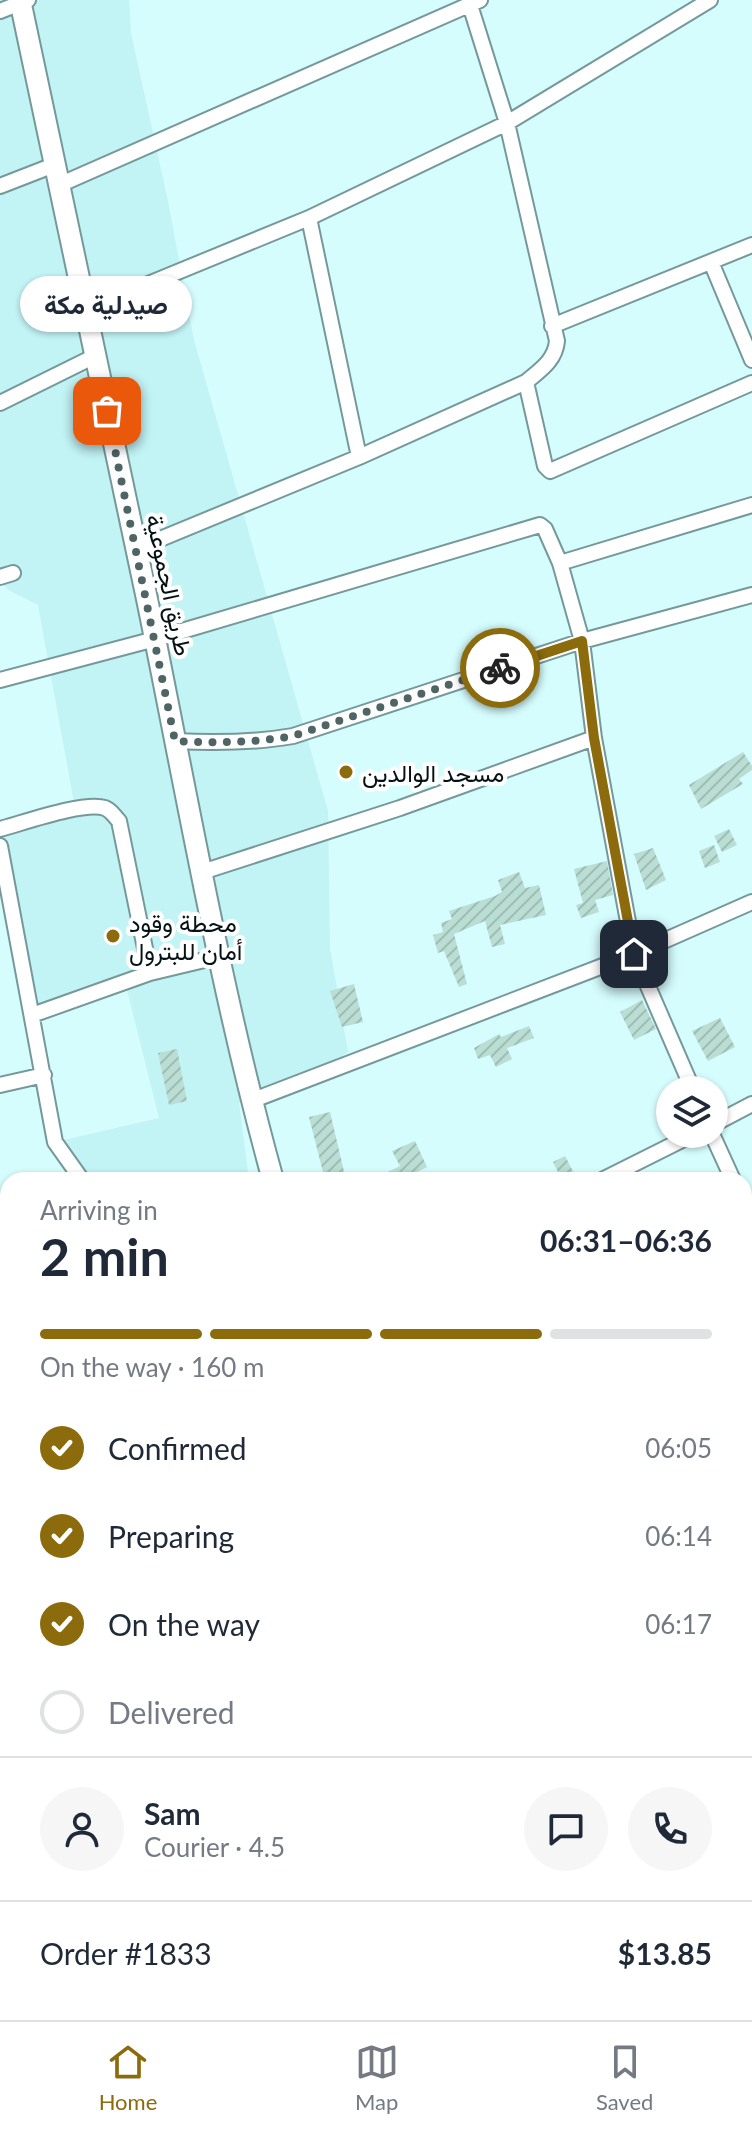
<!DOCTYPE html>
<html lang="en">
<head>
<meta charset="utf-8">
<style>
	:root { --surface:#fff; --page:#f6f6f7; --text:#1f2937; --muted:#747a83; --line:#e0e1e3; --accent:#8b6b0c }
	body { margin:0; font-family:Lato,Vazirmatn,sans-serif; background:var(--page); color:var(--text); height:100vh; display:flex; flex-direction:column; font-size:30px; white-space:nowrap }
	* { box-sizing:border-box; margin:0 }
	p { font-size:26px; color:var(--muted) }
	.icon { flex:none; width:44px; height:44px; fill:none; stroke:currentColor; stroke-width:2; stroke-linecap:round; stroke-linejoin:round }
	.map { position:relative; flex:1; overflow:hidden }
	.panel { position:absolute; left:0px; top:1172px; width:752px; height:848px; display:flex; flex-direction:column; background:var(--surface); border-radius:24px 24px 0 0; box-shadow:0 2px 6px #0004 }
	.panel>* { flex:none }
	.fabs { position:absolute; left:656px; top:1076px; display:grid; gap:16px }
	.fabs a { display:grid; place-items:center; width:72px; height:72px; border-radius:50%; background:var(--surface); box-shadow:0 2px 6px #0004; font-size:40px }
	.pin { position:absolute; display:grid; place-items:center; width:68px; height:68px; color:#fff; margin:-34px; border-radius:16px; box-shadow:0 4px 12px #0006 }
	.courier { position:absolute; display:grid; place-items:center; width:80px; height:80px; margin:-40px; border:6px solid #8b6b0c; border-radius:50%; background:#fff; color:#222; box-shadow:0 2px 10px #0007 }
	.bubble { position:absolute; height:56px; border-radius:28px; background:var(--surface); box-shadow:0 2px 6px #0004; font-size:26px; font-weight:700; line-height:56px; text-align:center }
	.headline em { font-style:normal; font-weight:700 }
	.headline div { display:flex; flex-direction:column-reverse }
	.headline { display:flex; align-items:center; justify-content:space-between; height:136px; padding:0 40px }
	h1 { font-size:52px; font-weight:700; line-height:60px }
	.bar { display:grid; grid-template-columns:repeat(4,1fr); gap:12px 8px; align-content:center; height:96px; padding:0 40px }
	.bar i { height:10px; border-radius:6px; background:var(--line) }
	.bar .current { background:var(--accent) }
	.bar p { grid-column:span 4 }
	.line { display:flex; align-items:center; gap:20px; padding:0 40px; border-top:2px solid var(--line) }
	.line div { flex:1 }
	.round { display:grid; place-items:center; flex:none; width:84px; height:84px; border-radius:42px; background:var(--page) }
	ol { padding:0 40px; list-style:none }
	li { display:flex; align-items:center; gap:24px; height:88px }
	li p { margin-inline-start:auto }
	li .icon { padding:8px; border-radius:50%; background:var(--accent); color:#fff; stroke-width:4 }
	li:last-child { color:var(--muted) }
	li i { width:44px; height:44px; border:4px solid var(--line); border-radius:50% }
	.menu { display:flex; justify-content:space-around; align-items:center; height:112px; border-top:2px solid var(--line); background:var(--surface); font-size:22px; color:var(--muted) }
	.menu a { display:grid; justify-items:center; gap:4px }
	.menu .current { color:var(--accent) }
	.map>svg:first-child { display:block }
	.built { fill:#c2f3f5 }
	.building { fill:url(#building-hatch) }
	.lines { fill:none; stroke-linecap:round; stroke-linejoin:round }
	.minor-casing { stroke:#75999b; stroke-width:18 }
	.secondary-casing { stroke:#75999b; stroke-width:24 }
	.minor { stroke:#fff; stroke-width:14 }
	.secondary { stroke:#fff; stroke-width:20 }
	.done { stroke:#4e6465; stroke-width:8; stroke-dasharray:0 14.4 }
	.route { stroke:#8b6b0c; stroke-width:10 }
	.poi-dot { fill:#8b6b0c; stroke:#fff; stroke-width:3 }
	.labels { text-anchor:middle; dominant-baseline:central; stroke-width:8; stroke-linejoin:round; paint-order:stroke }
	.street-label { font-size:24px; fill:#051213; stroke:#fff }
	.poi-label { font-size:24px; fill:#051213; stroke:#fff; text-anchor:start }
</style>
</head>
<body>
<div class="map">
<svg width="752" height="2020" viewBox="0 0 752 2020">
	<defs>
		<pattern id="building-hatch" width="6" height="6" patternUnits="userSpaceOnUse" patternTransform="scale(2)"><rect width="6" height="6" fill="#baded4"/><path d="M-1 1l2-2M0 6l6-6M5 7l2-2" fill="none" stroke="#9ebdb5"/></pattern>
	</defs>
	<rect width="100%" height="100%" fill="#d6fdfe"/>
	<!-- built -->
	<path class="built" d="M0,0H129L131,33L168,201L194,340L328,811L330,948L348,1052L332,1064L311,1069L239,1103L249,1180H78L55,1142L159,1118L125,982L32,1015L0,846V829L75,808L38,605L8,590L0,580Z"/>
	<!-- building -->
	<path class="building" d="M743,752L752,766V770L739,779L743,784L701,809L689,785Z
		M729,829L737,845L722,852L714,836Z
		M714,845L720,862L705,868L699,851Z
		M653,848L666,880L646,890L634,854Z
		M607,861L613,895L595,900L599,912L581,918L576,905L583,903L574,869Z
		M519,872L525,888L539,885L546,915L500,925L505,944L492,947L485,921L454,934L467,984L459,987L444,951L438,953L433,935L443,932L441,923L452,919L449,911L495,896L502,892L498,880Z
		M354,984L363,1022L342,1027L330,991Z
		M642,1000L656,1029L634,1040L620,1012Z
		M720,1018L735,1047L708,1061L692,1031Z
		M529,1026L534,1038L507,1048L512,1059L496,1067L490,1055L478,1059L474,1048L499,1034L501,1037Z
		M177,1049L187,1101L169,1105L158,1053Z
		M330,1112L346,1180H325L309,1117Z
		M415,1141L427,1167L402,1180H372L400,1166L392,1151Z
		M565,1156L575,1175L562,1180L553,1162Z"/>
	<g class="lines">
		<!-- minor casing -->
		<g class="minor-casing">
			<path id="minor" d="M0,11L28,0
				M59,185L480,0
				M0,186L54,165
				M309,218L359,457
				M711,262L752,360
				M85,310L309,218L507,123L710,0
				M552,326L752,245
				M526,382L545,466L550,471L752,383
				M0,403L95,356
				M136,549L359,457L526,382C540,370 555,361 557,341L507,123L470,5
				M560,563L752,505
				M0,577L13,573
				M0,680L155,639L540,525L545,529L560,563L582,641L594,738L634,954L693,1090
				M175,741C215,743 253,743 293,736L582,641L752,595
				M0,829C23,823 84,801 105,808C112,811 114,816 119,821L150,973
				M0,846L55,1142L82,1180
				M199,873L400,808L594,738
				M32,1015L150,973L217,957
				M0,1085L44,1075
				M251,1101L634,954L752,902
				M714,1124L752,1104
				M712,1134L733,1180
				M602,1180L694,1134
				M744,1205L752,1223
				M0,1281L8,1278
				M744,1303L752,1299
				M0,1415L8,1436
				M0,1493L8,1488
				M744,1500L752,1496
				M744,1703L752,1700
				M0,1706L8,1702
				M0,1788L8,1810
				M744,1906L752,1903
				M0,1933L8,1929
				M83,2012L86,2020
				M244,2012L247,2020
				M444,2012L447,2020
				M691,2012L693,2020"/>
		</g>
		<!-- secondary casing -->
		<g class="secondary-casing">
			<path id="secondary" d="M20,0C61,200 106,399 147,599C187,794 220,989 273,1180
				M518,2012L521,2020"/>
		</g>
		<!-- minor -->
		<use href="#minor" class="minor"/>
		<!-- secondary -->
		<use href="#secondary" class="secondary"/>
	</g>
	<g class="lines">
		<!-- done -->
		<path class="done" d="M107,411L175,741C215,743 253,743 293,736L500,668"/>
		<!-- route -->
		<path class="route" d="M500,668L582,641L594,738L634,954"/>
	</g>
	<!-- markers -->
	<g class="poi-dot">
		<circle cx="346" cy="772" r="8"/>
		<circle cx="113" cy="936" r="8"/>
	</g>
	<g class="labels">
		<!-- street labels -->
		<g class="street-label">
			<text transform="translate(170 585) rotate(78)">طريق الجموعية</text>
		</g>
		<!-- poi labels -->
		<g class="poi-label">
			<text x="362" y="772">مسجد الوالدين</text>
			<text x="129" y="922">محطة وقود<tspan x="129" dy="28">أمان للبترول</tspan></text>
		</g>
	</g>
</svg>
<div class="fabs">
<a><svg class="icon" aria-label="layers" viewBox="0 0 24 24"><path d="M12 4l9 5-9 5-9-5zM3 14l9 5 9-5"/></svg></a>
</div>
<div class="pin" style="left:107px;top:411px;background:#ea580c"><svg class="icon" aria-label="bag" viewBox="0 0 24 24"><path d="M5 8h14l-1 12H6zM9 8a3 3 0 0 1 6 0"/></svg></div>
<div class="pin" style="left:634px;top:954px;background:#1f2937"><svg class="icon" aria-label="home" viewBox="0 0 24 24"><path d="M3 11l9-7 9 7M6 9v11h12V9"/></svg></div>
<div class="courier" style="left:500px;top:668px"><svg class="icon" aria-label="bike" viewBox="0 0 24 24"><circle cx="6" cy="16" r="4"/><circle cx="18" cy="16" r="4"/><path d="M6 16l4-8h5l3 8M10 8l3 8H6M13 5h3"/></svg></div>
<div class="bubble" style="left:20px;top:276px;width:172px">صيدلية مكة</div>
<section class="panel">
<div class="headline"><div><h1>2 min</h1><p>Arriving in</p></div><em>06:31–06:36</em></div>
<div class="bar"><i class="current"></i><i class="current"></i><i class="current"></i><i></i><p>On the way · 160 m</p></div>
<ol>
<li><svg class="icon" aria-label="check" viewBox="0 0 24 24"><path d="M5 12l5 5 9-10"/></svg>Confirmed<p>06:05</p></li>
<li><svg class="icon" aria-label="check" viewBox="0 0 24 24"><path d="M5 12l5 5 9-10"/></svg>Preparing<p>06:14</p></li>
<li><svg class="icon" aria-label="check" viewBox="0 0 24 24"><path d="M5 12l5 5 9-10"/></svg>On the way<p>06:17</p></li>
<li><i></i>Delivered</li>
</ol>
<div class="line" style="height:144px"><a class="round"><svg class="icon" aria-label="person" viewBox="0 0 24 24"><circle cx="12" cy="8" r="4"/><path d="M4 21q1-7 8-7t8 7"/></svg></a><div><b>Sam</b><p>Courier · 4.5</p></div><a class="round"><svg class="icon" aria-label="chat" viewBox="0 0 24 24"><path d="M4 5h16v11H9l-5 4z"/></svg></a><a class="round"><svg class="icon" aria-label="phone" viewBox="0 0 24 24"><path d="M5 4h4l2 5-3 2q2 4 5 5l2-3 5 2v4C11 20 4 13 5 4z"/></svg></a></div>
<div class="line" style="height:104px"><div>Order #1833</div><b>$13.85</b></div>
</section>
</div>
<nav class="menu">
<a class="current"><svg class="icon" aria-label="home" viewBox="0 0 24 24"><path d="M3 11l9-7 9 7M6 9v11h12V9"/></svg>Home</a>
<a><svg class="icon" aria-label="map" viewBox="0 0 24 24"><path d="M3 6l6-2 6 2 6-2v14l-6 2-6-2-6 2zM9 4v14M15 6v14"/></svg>Map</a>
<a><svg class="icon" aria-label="saved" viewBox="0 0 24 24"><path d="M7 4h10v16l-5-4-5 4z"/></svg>Saved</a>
</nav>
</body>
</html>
